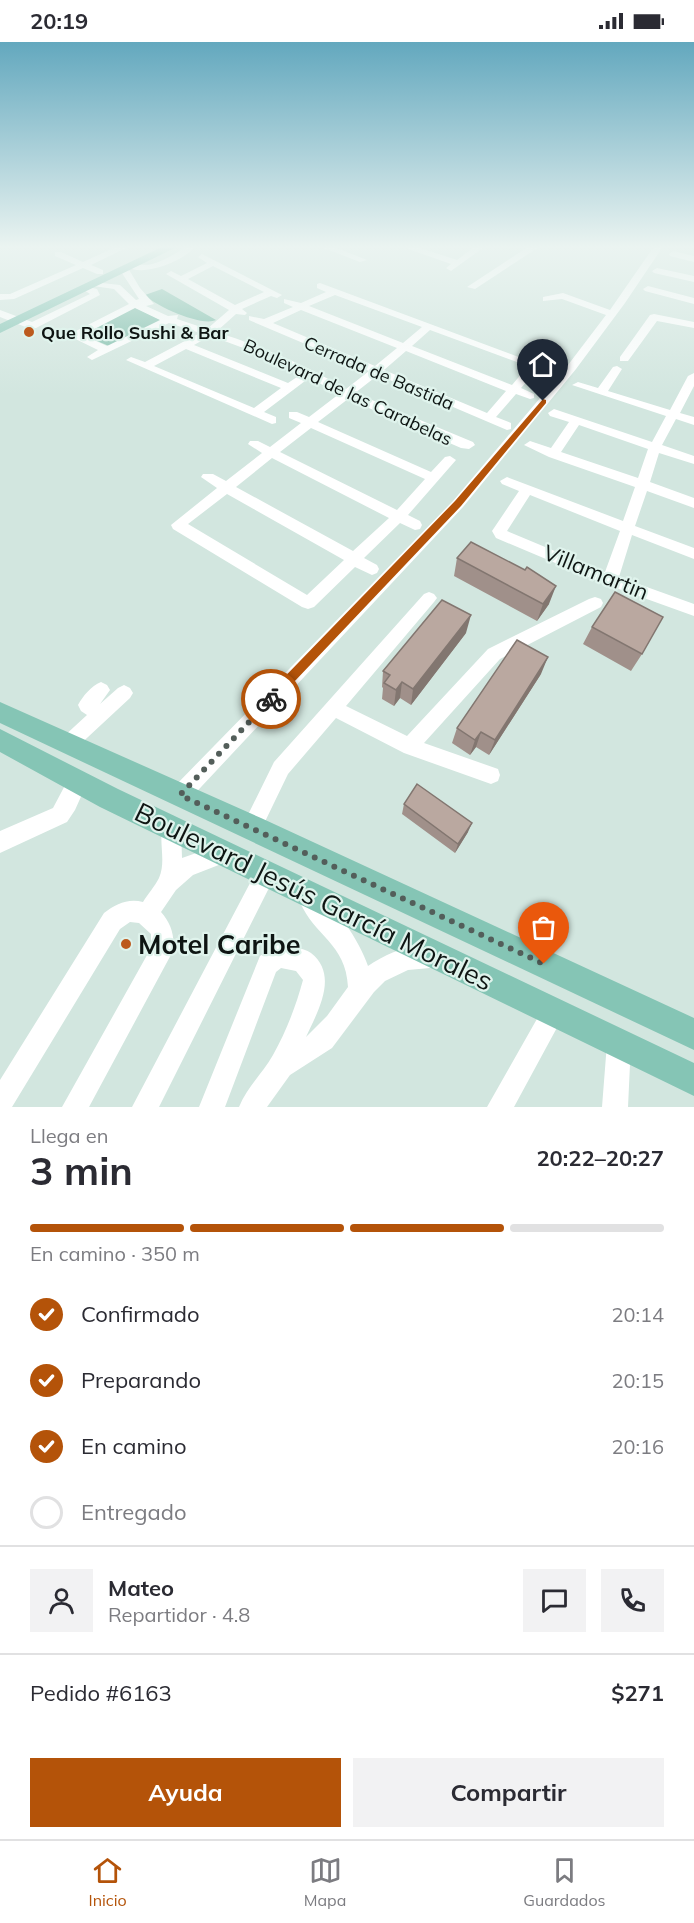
<!DOCTYPE html>
<html lang="es">
<head>
<meta charset="utf-8">
<style>
	:root { --surface:#fff; --page:#f2f2f3; --text:#2b2b33; --muted:#7c7c81; --line:#e1e1e2; --accent:#b45309 }
	body { margin:0; font-family:Mulish,sans-serif; background:var(--page); color:var(--text); height:100vh; display:flex; flex-direction:column; font-size:22px; white-space:nowrap }
	* { box-sizing:border-box; margin:0 }
	p { font-size:20px; color:var(--muted) }
	.icon { flex:none; width:33px; height:33px; fill:none; stroke:currentColor; stroke-width:2; stroke-linecap:round; stroke-linejoin:round }
	.map { position:relative; height:1065px; overflow:hidden }
	.details { display:flex; flex-direction:column; background:var(--surface); flex:1 }
	.details>* { flex:none }
	.pin { position:absolute; display:grid; place-items:center; width:51px; height:51px; color:#fff; margin:-62px -26px; border-radius:50% 50% 50% 0; rotate:-45deg; box-shadow:0 0 6px #0007 }
	.pin .icon { rotate:45deg }
	.courier { position:absolute; display:grid; place-items:center; width:60px; height:60px; margin:-30px; border:4px solid #b45309; border-radius:50%; background:#fff; color:#222; box-shadow:0 2px 8px #0007 }
	.overview em { font-style:normal; font-weight:700 }
	.overview div { display:flex; flex-direction:column-reverse }
	.overview { display:flex; align-items:center; justify-content:space-between; height:102px; padding:0 30px }
	h1 { font-size:39px; font-weight:700; line-height:45px }
	.bar { display:grid; grid-template-columns:repeat(4,1fr); gap:9px 6px; align-content:center; height:72px; padding:0 30px }
	.bar i { height:8px; border-radius:4px; background:var(--line) }
	.bar .active { background:var(--accent) }
	.bar p { grid-column:span 4 }
	.line { display:flex; align-items:center; gap:15px; padding:0 30px; border-top:2px solid var(--line) }
	.line div { flex:1 }
	.round { display:grid; place-items:center; flex:none; width:63px; height:63px; border-radius:0px; background:var(--page) }
	ol { padding:0 30px; list-style:none }
	li { display:flex; align-items:center; gap:18px; height:66px }
	li p { margin-inline-start:auto }
	li .icon { padding:6px; border-radius:50%; background:var(--accent); color:#fff; stroke-width:4 }
	li:last-child { color:var(--muted) }
	li i { width:33px; height:33px; border:3px solid var(--line); border-radius:50% }
	.button { display:flex; gap:12px; margin-top:auto; padding:12px 30px }
	.button a { flex:1; height:69px; border-radius:0px; background:var(--accent); color:#fff; font-size:24px; font-weight:700; line-height:69px; text-align:center }
	.button a+a { background:var(--page); color:var(--text) }
	.status { display:flex; justify-content:space-between; align-items:center; height:42px; padding:0 30px; background:var(--surface); direction:ltr }
	.status svg { height:16px; fill:currentColor }
	.tabs { display:flex; justify-content:space-around; align-items:center; height:84px; border-top:2px solid var(--line); background:var(--surface); font-size:16px; color:var(--muted) }
	.tabs a { display:grid; justify-items:center; gap:3px }
	.tabs .active { color:var(--accent) }
	.map>svg:first-child { display:block }
	.green { fill:#7fbeab }
	.lines { fill:none; stroke-linecap:round; stroke-linejoin:round }
	.minor { fill:#fff; fill-rule:evenodd }
	.major { fill:#85c5b5; fill-rule:evenodd }
	.wall { fill:#a0908a }
	.shaded-wall { fill:#827670 }
	.building { fill:#baa8a0; stroke:#827670; stroke-width:1.5 }
	.route { fill:#b45309 }
	.done { stroke:#535e5a; stroke-width:6; stroke-dasharray:0 10.8 }
	.poi-dot { fill:#bc5a1e; stroke:#dff3ec; stroke-width:2 }
	.labels { text-anchor:middle; dominant-baseline:central; stroke-width:4.5; stroke-linejoin:round; paint-order:stroke }
	.far-poi-label { font-size:18px; font-weight:bold; fill:#0e1513; stroke:#dff3ec; text-anchor:start }
	.far-street-label { font-size:18px; fill:#0e1513; stroke:#dff3ec }
	.street-label { font-size:22px; fill:#0e1513; stroke:#dff3ec }
	.near-street-label { font-size:27px; fill:#0e1513; stroke:#dff3ec }
	.near-poi-label { font-size:27px; font-weight:bold; fill:#0e1513; stroke:#dff3ec; text-anchor:start }
</style>
</head>
<body>
<div class="status"><b>20:19</b><svg viewBox="0 0 49 12"><path d="M0 12V9h3v3zM5 12V6h3v6zM10 12V3h3v9zM15 12V0h3v12zM26 1h20v11H26zM47 4h2v5h-2z"/></svg></div>
<div class="map">
<svg width="694" height="1065" viewBox="0 0 694 1065">
	<rect width="100%" height="100%" fill="#d2e6df"/>
	<!-- green -->
	<path class="green" d="M162,247L216,278C202,285 155,264 145,253Z
		M134,265L163,279L109,304L80,292Z"/>
	<g class="lines">
		<!-- minor -->
		<path class="minor" d="M120,203H132L91,223L103,228V232H97L83,226L14,257L0,258V252H10L76,223L55,214V210H61L83,220Z
			M185,203H193L194,206C183,219 143,235 128,225C134,221 144,224 152,222C164,219 174,212 185,206Z
			M316,203H329L367,218L360,220Z
			M397,203H411L457,218L477,203H487L451,229L446,226L451,222Z
			M531,203H542L475,247L467,245Z
			M655,203H664L625,261L576,327L463,465L187,760L180,763L173,760L170,753L173,746L453,459L568,323L606,273L562,257L543,259V255L563,251L610,268Z
			M673,209L694,214V220L670,214L669,212Z
			M202,212L282,253L277,256L271,254L242,267L247,271L245,273L236,272L216,290C261,304 305,323 346,347L369,329L249,278V274L264,277L293,265L284,261V257L301,261L326,250L317,246V242L320,241L556,329L550,332L537,328L521,346L534,352V356L530,357L516,352L496,375L511,381V387L507,388L378,333L355,351L473,400L475,403L469,407L461,406L348,357L318,380L431,430L445,415L450,414L456,418L408,473L420,479L422,483L420,487L415,488L400,481L364,516L377,523L379,527L377,531L372,533L355,525L314,565L308,567L302,565L173,487L171,483L217,446L201,435L203,432H213L226,439L262,411L248,402L250,399H258L270,405L301,381L289,376V370H297L309,375L339,352C298,328 255,309 210,294L194,303L288,341L297,335H305V339L264,370L276,375V381L272,382L126,318L131,315L145,320L200,291L169,281L92,318L87,315L98,308L59,289L64,286L74,290L129,262L114,247L93,244V240L120,243L136,258L139,257L120,228L125,225L128,226L140,246L154,262L146,264L168,274L178,273L177,277L207,287L229,268L166,232L171,229L181,234L207,221L198,215ZM213,224L264,250L235,263L188,237ZM335,253L422,285L403,301L309,264ZM135,266L160,278L107,304L83,293ZM301,268L397,306L375,324L273,281ZM430,288L528,324L512,343L412,304ZM186,307L281,346L254,366L154,324ZM406,309L506,349L487,371L384,328ZM311,386L425,437L397,468L280,410ZM272,416L389,476L353,509L236,445ZM227,452L344,518L307,553L188,482Z
			M657,226L694,234V240L654,231L652,229Z
			M84,244L97,247L100,253L36,286H28L0,275V268L32,280L90,252L84,248Z
			M648,244L694,256V262L645,249L643,247Z
			M654,272L694,280V286L657,279L628,319H620V315L650,273Z
			M617,324L622,327L608,349L670,368L688,334L694,331V344L680,371L694,375V383L676,377L662,403L694,414V422L659,411L650,440L694,456V466L647,449L635,484L694,506V517L632,493L619,535L694,562V574L605,542L496,496L492,489L519,449L502,442L500,439L507,435L623,479L635,445L549,415L524,403L530,399L551,406L569,380L550,374L548,371L554,367L652,400L666,374L572,343L578,340L598,346L613,325ZM579,383L648,407L638,436L561,410ZM530,453L620,489L605,530L507,489Z
			M429,550L434,552L437,556L434,560L346,664L407,694L488,607L589,557L595,555L601,557L603,561L601,565L500,617L424,701L498,727L500,733L498,739L491,742L404,711L336,676L288,732L259,792L252,795L245,792L242,785L274,720L424,552Z
			M101,640L107,643L110,648L100,662L118,646L124,643L130,646L133,651L130,656L74,708L68,711L62,708L59,702L62,696L87,673L81,669L78,663C83,654 91,644 101,640Z
			M78,730L85,732L88,739L75,768L67,780L0,811V789L53,766L71,732Z
			M171,776L178,779L181,786L182,816L222,802L229,805L232,812L229,819L193,833L176,848L161,870C171,881 175,894 173,909L89,1065H62L151,906V892L139,881L130,880L120,887L12,1065H0V1038L104,871C116,862 128,856 143,860C147,853 155,844 159,836C167,818 157,797 164,779Z
			M266,821L273,824L276,831L273,838L159,1065H132L259,824Z
			M311,849C334,859 360,900 368,924C387,911 416,898 438,907L441,915L438,923L430,926L408,928L385,939L374,950L332,1006L290,1033L267,1065H239C247,1045 263,1031 273,1013C286,990 296,964 303,938L296,929L281,926L276,930L225,1065H199L260,914L278,903C287,905 303,905 311,911C339,933 318,969 306,995L327,974L348,945C346,901 314,894 300,860L303,852Z
			M554,957L562,961L566,969L514,1065H487L546,961Z
			M619,989L628,992L631,1001L628,1065H602L607,1001L610,992Z"/>
		<!-- major -->
		<path class="major" d="M166,203H181L0,291V282Z
			M0,660L261,776L694,976V1008L0,681Z
			M0,687L118,747L694,1021V1054L100,765L0,710Z"/>
	</g>
	<!-- wall -->
	<path class="wall" d="M457,516L549,562L537,579L454,534Z
		M592,585L642,612L631,629L583,602Z
		M466,591L411,663L400,656L394,664L382,657L383,646L382,645L383,629Z
		M541,632L489,713L476,705L470,713L452,701L457,686Z
		M404,762L468,790L455,811L402,772Z"/>
	<!-- shaded-wall -->
	<path class="shaded-wall" d="M556,544L549,562L537,579L543,562Z
		M471,573L466,591L411,663L413,647Z
		M548,615L541,632L489,713L495,698Z
		M402,640L400,656L394,664L396,648Z
		M481,690L476,705L470,713L475,698Z
		M472,781L468,790L455,811L458,802Z"/>
	<!-- building -->
	<path class="building" d="M471,500L525,528L527,525L556,544L543,562L457,516Z
		M615,550L663,575L642,612L592,585Z
		M442,558L471,573L413,647L402,640L396,648L384,641L390,633L383,629Z
		M517,598L548,615L495,698L481,690L475,698L457,686Z
		M417,742L472,781L458,802L404,762Z"/>
	<!-- sky -->
	<linearGradient id="sky" x2="0" y2="1"><stop stop-color="#63a8be"/><stop offset="0.58" stop-color="#ebf4f1"/><stop offset="1" stop-color="#ebf4f1" stop-opacity="0"/></linearGradient>
	<rect width="694" height="353" fill="url(#sky)"/>
	<!-- route -->
	<path class="route" d="M543,357L546,358V361L461,464L275,660H267V653L455,459Z"/>
	<g class="lines">
		<!-- done -->
		<path class="done" d="M271,657L180,753L544,922"/>
	</g>
	<!-- markers -->
	<g class="poi-dot">
		<circle cx="29" cy="290" r="6"/>
		<circle cx="126" cy="902" r="6"/>
	</g>
	<g class="labels">
		<!-- far-poi labels -->
		<g class="far-poi-label">
			<text x="41" y="290">Que Rollo Sushi &amp; Bar</text>
		</g>
		<!-- far-street labels -->
		<g class="far-street-label">
			<text transform="translate(379 331) rotate(23)">Cerrada de Bastida</text>
			<text transform="translate(348 350) rotate(25)">Boulevard de las Carabelas</text>
		</g>
		<!-- street labels -->
		<g class="street-label">
			<text transform="translate(596 530) rotate(22)">Villamartin</text>
		</g>
		<!-- near-street labels -->
		<g class="near-street-label">
			<text transform="translate(314 854) rotate(26)">Boulevard Jesús García Morales</text>
		</g>
		<!-- near-poi labels -->
		<g class="near-poi-label">
			<text x="138" y="902">Motel Caribe</text>
		</g>
	</g>
</svg>
<div class="pin" style="left:544px;top:922px;background:#ea580c"><svg class="icon" aria-label="bag" viewBox="0 0 24 24"><path d="M5 8h14l-1 12H6zM9 8a3 3 0 0 1 6 0"/></svg></div>
<div class="pin" style="left:543px;top:359px;background:#1f2937"><svg class="icon" aria-label="home" viewBox="0 0 24 24"><path d="M3 11l9-7 9 7M6 9v11h12V9"/></svg></div>
<div class="courier" style="left:271px;top:657px"><svg class="icon" aria-label="bike" viewBox="0 0 24 24"><circle cx="6" cy="16" r="4"/><circle cx="18" cy="16" r="4"/><path d="M6 16l4-8h5l3 8M10 8l3 8H6M13 5h3"/></svg></div>
</div>
<section class="details">
<div class="overview"><div><h1>3 min</h1><p>Llega en</p></div><em>20:22–20:27</em></div>
<div class="bar"><i class="active"></i><i class="active"></i><i class="active"></i><i></i><p>En camino · 350 m</p></div>
<ol>
<li><svg class="icon" aria-label="check" viewBox="0 0 24 24"><path d="M5 12l5 5 9-10"/></svg>Confirmado<p>20:14</p></li>
<li><svg class="icon" aria-label="check" viewBox="0 0 24 24"><path d="M5 12l5 5 9-10"/></svg>Preparando<p>20:15</p></li>
<li><svg class="icon" aria-label="check" viewBox="0 0 24 24"><path d="M5 12l5 5 9-10"/></svg>En camino<p>20:16</p></li>
<li><i></i>Entregado</li>
</ol>
<div class="line" style="height:108px"><a class="round"><svg class="icon" aria-label="person" viewBox="0 0 24 24"><circle cx="12" cy="8" r="4"/><path d="M4 21q1-7 8-7t8 7"/></svg></a><div><b>Mateo</b><p>Repartidor · 4.8</p></div><a class="round"><svg class="icon" aria-label="chat" viewBox="0 0 24 24"><path d="M4 5h16v11H9l-5 4z"/></svg></a><a class="round"><svg class="icon" aria-label="phone" viewBox="0 0 24 24"><path d="M5 4h4l2 5-3 2q2 4 5 5l2-3 5 2v4C11 20 4 13 5 4z"/></svg></a></div>
<div class="line" style="height:78px"><div>Pedido #6163</div><b>$271</b></div>
<div class="button"><a>Ayuda</a><a>Compartir</a></div>
</section>
<nav class="tabs">
<a class="active"><svg class="icon" aria-label="home" viewBox="0 0 24 24"><path d="M3 11l9-7 9 7M6 9v11h12V9"/></svg>Inicio</a>
<a><svg class="icon" aria-label="map" viewBox="0 0 24 24"><path d="M3 6l6-2 6 2 6-2v14l-6 2-6-2-6 2zM9 4v14M15 6v14"/></svg>Mapa</a>
<a><svg class="icon" aria-label="saved" viewBox="0 0 24 24"><path d="M7 4h10v16l-5-4-5 4z"/></svg>Guardados</a>
</nav>
</body>
</html>
